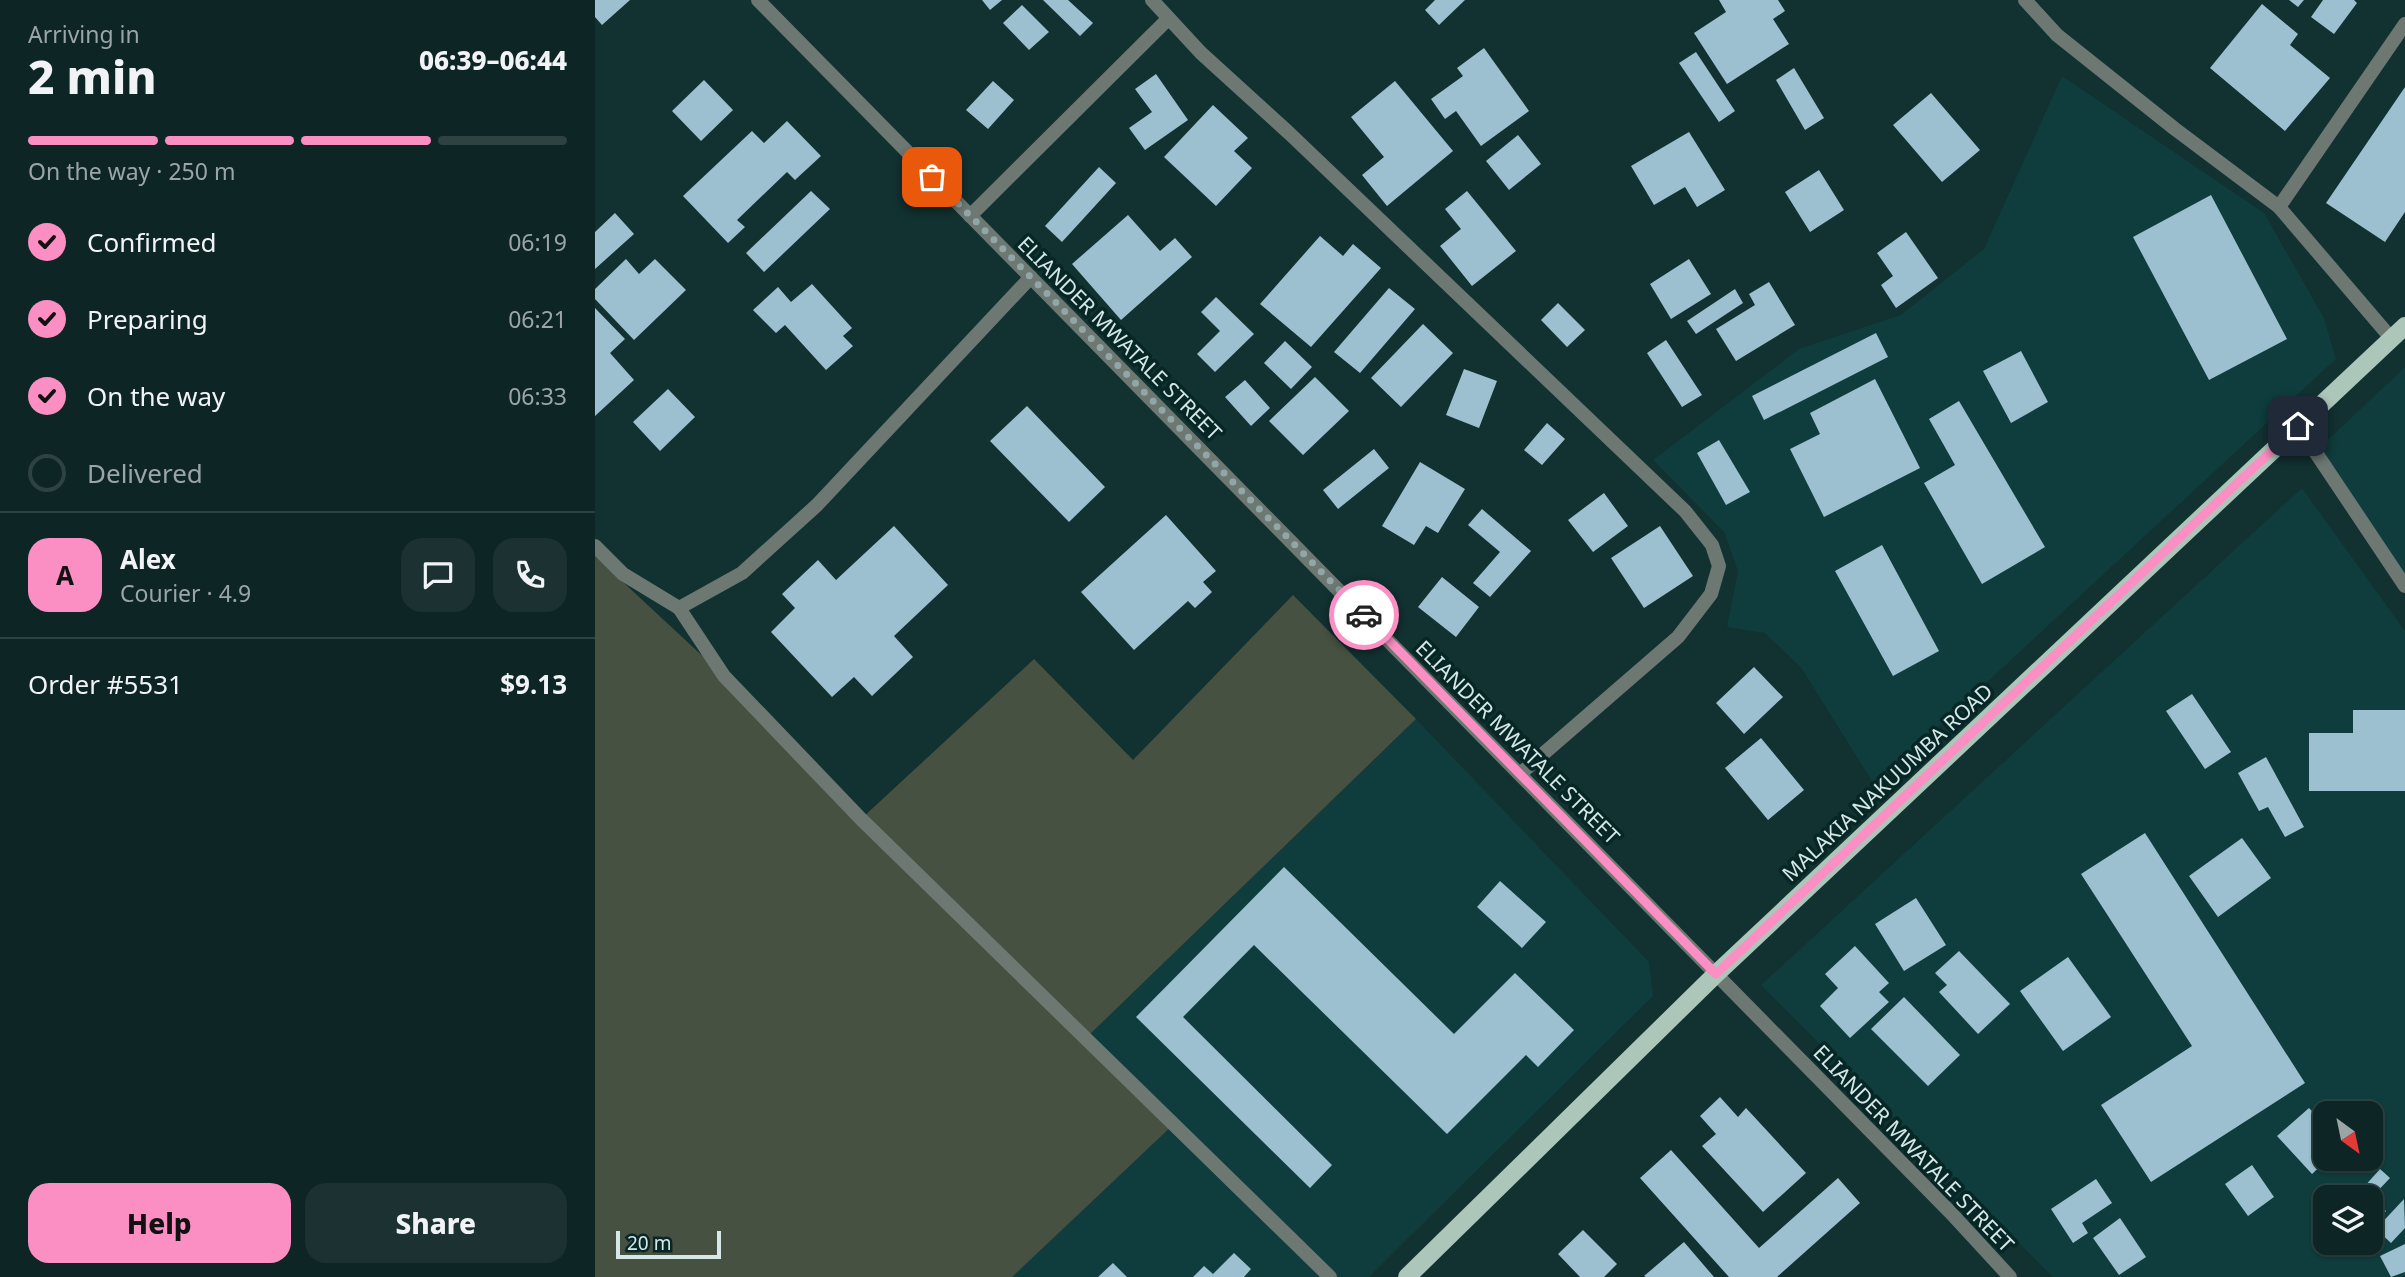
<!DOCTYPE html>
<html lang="en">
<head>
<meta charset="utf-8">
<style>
	:root { --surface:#0e2525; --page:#1c3132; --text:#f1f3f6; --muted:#9ba5a7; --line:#2e4242; --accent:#fb8fc3 }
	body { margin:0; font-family:"Noto Sans",sans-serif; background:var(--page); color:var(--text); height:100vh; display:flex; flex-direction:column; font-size:26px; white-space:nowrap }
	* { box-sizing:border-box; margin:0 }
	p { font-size:23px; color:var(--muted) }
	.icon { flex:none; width:38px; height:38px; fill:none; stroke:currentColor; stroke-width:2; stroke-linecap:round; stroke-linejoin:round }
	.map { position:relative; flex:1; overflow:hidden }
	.drawer { display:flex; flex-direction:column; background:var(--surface); width:595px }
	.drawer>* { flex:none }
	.needle { width:46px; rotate:147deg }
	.buttons { position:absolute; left:1718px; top:1101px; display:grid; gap:14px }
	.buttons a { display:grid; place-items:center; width:70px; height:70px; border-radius:14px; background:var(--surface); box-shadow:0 2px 5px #0004,0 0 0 2px var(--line); font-size:35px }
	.scale { position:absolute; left:21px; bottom:18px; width:105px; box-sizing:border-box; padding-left:7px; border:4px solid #d5e7e7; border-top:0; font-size:19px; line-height:24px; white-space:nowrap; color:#d5e7e7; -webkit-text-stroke:5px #072727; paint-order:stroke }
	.pin { position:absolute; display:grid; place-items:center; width:60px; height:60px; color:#fff; margin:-30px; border-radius:14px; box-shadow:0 4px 10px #0006 }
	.courier { position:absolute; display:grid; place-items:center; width:70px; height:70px; margin:-35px; border:5px solid #fb8fc3; border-radius:50%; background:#fff; color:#222; box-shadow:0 2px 9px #0007 }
	.overview em { font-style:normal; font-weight:800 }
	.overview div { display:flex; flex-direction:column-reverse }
	.overview { display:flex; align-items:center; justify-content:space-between; height:119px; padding:0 28px }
	h1 { font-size:46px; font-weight:800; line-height:52px }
	.bar { display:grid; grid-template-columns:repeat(4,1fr); gap:10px 7px; align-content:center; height:84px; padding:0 28px }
	.bar i { height:9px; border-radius:5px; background:var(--line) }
	.bar .active { background:var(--accent) }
	.bar p { grid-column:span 4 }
	.line { display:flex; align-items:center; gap:18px; padding:0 28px; border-top:2px solid var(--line) }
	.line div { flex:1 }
	.round { display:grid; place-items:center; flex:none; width:74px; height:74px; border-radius:21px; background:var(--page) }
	ol { padding:0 28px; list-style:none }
	li { display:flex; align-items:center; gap:21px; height:77px }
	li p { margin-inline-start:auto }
	li .icon { padding:7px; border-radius:50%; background:var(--accent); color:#111; stroke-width:4 }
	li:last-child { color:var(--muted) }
	li i { width:38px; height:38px; border:4px solid var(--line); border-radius:50% }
	.cta { display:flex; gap:14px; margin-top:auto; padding:14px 28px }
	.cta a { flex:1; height:80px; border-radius:21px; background:var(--accent); color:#111; font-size:28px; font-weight:800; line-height:80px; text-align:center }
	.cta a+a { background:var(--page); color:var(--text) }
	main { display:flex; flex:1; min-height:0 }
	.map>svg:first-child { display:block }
	.built { fill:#0f3c3c; fill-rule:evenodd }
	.green { fill:#475142 }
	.building { fill:#9cc0d0 }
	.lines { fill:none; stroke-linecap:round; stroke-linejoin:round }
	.lane { stroke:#6d7873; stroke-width:14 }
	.street { stroke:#6d7873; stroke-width:14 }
	.primary { stroke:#adc6ba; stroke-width:18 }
	.done { stroke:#91a7a7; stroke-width:7; stroke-dasharray:0 12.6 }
	.route { stroke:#fb8fc3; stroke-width:9 }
	.labels { text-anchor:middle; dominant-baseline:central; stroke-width:7; stroke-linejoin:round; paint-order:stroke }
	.street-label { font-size:21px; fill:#d5e7e7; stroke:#072727 }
</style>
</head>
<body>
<main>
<section class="drawer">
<div class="overview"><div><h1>2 min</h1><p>Arriving in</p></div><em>06:39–06:44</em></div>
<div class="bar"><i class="active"></i><i class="active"></i><i class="active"></i><i></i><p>On the way · 250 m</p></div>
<ol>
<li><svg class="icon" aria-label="check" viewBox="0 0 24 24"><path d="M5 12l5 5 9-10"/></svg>Confirmed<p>06:19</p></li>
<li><svg class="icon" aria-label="check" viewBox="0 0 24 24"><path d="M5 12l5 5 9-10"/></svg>Preparing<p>06:21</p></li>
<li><svg class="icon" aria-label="check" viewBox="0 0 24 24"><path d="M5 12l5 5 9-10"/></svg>On the way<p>06:33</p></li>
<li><i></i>Delivered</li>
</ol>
<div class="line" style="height:126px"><b class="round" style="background:var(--accent);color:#111">A</b><div><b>Alex</b><p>Courier · 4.9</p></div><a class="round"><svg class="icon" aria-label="chat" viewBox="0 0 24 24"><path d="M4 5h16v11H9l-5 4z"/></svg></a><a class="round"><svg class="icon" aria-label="phone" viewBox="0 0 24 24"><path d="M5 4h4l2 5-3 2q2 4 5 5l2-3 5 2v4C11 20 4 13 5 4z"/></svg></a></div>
<div class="line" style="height:91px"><div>Order #5531</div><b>$9.13</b></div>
<div class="cta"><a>Help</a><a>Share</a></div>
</section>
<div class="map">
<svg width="1810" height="1277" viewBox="0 0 1810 1277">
	<rect width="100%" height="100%" fill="#123131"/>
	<!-- built -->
	<path class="built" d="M1467,76L1669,213L1729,318L1741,359L1280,786L1207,669L1170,633L1132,627L1143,571L1129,532L1058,460L1204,349L1306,315L1389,249Z
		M1810,367V586L1720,452Z
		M1707,488L1810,631V1277H1458L1166,985ZM1731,1113H1776V1158H1731ZM1731,1197H1776V1242H1731Z
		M821,719L1054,962L1058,996L774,1277H417L491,1038Z"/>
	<!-- green -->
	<path class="green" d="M0,556L129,676L266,819L439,659L538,760L698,595L821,719L491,1038L579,1124L417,1277H0Z"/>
	<!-- building -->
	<path class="building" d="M0,0H35L7,25L0,17Z
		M387,0H407L395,10Z
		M448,0H473L498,23L485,36Z
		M840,0H870L844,25L830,10Z
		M1124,0H1183L1190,11L1178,19L1194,44L1132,84L1099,33L1131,12Z
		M1694,0H1709L1703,7Z
		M1728,0H1759L1762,3L1739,34L1716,17Z
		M1667,4L1703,34L1695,45L1735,78L1690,131L1615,68Z
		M427,5L454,32L434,50L408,23Z
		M889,48L934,111L886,146L861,111L850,119L836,99L868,76L862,68Z
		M1101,52L1140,111L1124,122L1084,63Z
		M1199,68L1229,118L1210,130L1181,80Z
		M561,74L593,120L550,150L534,128L557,112L540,89Z
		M109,80L138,110L106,141L77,111Z
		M398,81L419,100L393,129L371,110Z
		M800,81L858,151L792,206L767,175L789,157L756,117Z
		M1810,87V212L1790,242L1731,203Z
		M1336,93L1385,150L1347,182L1298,125Z
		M618,105L653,138L639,151L657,168L621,206L569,157Z
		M192,121L226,156L200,180L192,172L142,220L150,227L133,243L88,196L157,131L169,143Z
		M1094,132L1130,190L1102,207L1090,187L1059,205L1036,166Z
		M923,135L946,164L914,190L891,161Z
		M504,167L521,183L467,242L450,226Z
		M1224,170L1249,210L1215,232L1190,192Z
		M216,191L235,209L169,272L151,253Z
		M872,191L921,251L877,286L845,246L866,229L850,209Z
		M1616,195L1692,339L1614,380L1538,237Z
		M20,213L39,234L0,269V232Z
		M533,215L565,251L580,238L597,257L526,320L477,264Z
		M1311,232L1343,278L1301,308L1286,285L1298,276L1282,253Z
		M725,236L748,256L758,244L786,268L716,347L665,304Z
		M31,259L44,274L60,259L91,290L39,340L0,299V289Z
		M1094,259L1116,294L1076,319L1055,284Z
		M1174,282L1200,325L1141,361L1121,329L1160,305L1154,294Z
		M217,284L257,328L248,336L258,346L231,370L190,325L181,333L158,310L183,287L196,302Z
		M794,288L820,309L765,373L739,352Z
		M1140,289L1148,303L1101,334L1092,321Z
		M621,297L659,334L620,372L602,354L625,331L606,312Z
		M963,303L990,330L972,347L946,320Z
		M0,308L30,339L15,353L39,380L0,416Z
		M828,324L858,353L806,407L776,378Z
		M1281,333L1293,357L1169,420L1157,396Z
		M1071,340L1107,395L1087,407L1052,353Z
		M690,341L717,367L696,389L669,363Z
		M1426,351L1453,402L1416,423L1388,371Z
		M869,369L902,381L884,428L851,415Z
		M720,377L754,411L708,455L674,421Z
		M1280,379L1325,468L1229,517L1195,449L1225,434L1215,413Z
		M650,380L675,408L656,426L630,397Z
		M73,389L100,417L65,451L38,422Z
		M1364,401L1450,547L1387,584L1329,483L1360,465L1334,419Z
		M432,406L510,487L474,522L395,441Z
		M952,423L970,439L947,465L929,450Z
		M1124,440L1155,492L1131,505L1102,453Z
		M779,449L794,468L743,509L728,490Z
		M825,462L870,489L843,533L831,526L819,545L787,526Z
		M1009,493L1033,526L998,552L973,520Z
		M887,509L936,551L895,597L878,583L905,552L873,525Z
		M571,515L621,571L608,582L617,592L600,608L593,601L539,650L486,592Z
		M299,526L353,585L299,636L318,657L277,696L259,677L237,697L176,632L200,608L187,594L223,560L241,580Z
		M1065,526L1098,576L1049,608L1016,558Z
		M1287,545L1344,651L1298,676L1240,571Z
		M847,577L884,607L861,637L823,607Z
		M1159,667L1188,697L1149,734L1121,703Z
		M1597,694L1636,752L1610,769L1571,711Z
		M1758,710H1810V791H1714V733H1758Z
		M1166,738L1209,790L1173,820L1130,768Z
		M1671,757L1709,827L1690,837L1673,807L1664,811L1643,773Z
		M1550,833L1710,1083L1556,1182L1506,1105L1597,1046L1486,874Z
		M1647,838L1676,878L1623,917L1594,876Z
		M689,867L859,1034L920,973L979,1030L943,1067L931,1055L852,1134L659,945L588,1017L737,1165L715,1188L541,1017Z
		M905,881L951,922L927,948L882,907Z
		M1321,898L1351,945L1309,971L1280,924Z
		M1260,946L1294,983L1284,992L1294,1002L1255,1038L1225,1006L1243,988L1230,974Z
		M1364,951L1415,1004L1383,1034L1344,992L1352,985L1340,973Z
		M1473,957L1516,1017L1468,1051L1425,991Z
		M1309,997L1365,1055L1333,1086L1276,1029Z
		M1125,1097L1143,1117L1151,1108L1211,1173L1168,1212L1107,1146L1121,1134L1105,1116Z
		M1714,1108L1731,1126V1158H1734L1717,1174L1682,1136Z
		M1076,1150L1164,1248L1243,1178L1265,1203L1182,1277H1134L1045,1178Z
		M1657,1165L1679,1197L1653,1216L1630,1184Z
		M1785,1169L1795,1178L1777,1197H1760Z
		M1501,1179L1517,1203L1487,1223L1493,1233L1478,1243L1456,1209Z
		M1776,1197L1791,1211L1779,1225L1776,1222Z
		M1809,1199L1810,1228L1796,1243L1781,1229Z
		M1525,1218L1551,1257L1524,1275L1498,1238Z
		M988,1230L1022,1264L1009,1277H985L963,1254Z
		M1089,1242L1119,1277H1051L1049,1276Z
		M1810,1244V1272L1796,1277L1785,1256Z
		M639,1253L656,1269L649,1277H598L609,1266L618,1274Z
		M518,1263L532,1277H503Z"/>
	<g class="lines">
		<!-- lane -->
		<path class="lane" d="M1684,207L1810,24
			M84,608L129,676L266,819L735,1277"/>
		<!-- street -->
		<path class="street" d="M163,0L1357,1214L1415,1277
			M557,0L606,53L694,133L1090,511L1117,545L1124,566L1116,594L1083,637L925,774
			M1430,0L1462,35L1580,129L1684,207L1796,338
			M375,216L573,19
			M1703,426L1810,586
			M0,546L28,574L84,608L147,573L222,505L436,277"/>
		<!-- primary -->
		<path class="primary" d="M812,1277L1121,974L1810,326"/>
	</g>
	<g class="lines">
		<!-- done -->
		<path class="done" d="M337,177L769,615"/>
		<!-- route -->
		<path class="route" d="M769,615L1121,974L1703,426"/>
	</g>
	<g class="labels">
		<!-- street labels -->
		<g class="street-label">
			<text transform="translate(525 338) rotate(45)">ELIANDER MWATALE STREET</text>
			<text transform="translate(923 742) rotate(45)">ELIANDER MWATALE STREET</text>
			<text transform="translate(1292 782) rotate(-43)">MALAKIA NAKUUMBA ROAD</text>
			<text transform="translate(1319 1148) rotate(46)">ELIANDER MWATALE STREET</text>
		</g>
	</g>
</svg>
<div class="buttons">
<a><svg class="needle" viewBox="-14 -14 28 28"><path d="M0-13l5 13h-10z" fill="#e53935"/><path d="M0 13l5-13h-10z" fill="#9ba5a7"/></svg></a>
<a><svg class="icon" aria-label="layers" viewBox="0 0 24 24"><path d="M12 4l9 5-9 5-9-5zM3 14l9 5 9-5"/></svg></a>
</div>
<div class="scale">20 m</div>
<div class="pin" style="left:337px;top:177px;background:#ea580c"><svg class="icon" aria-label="bag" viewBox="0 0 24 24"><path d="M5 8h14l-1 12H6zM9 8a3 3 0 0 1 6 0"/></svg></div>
<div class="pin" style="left:1703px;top:426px;background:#1f2937"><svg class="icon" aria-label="home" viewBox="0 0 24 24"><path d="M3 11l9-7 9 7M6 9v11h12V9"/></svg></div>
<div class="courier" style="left:769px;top:615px"><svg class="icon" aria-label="car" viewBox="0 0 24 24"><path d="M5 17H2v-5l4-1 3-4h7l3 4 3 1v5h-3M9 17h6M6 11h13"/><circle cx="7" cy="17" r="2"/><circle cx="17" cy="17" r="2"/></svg></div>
</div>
</main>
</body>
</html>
